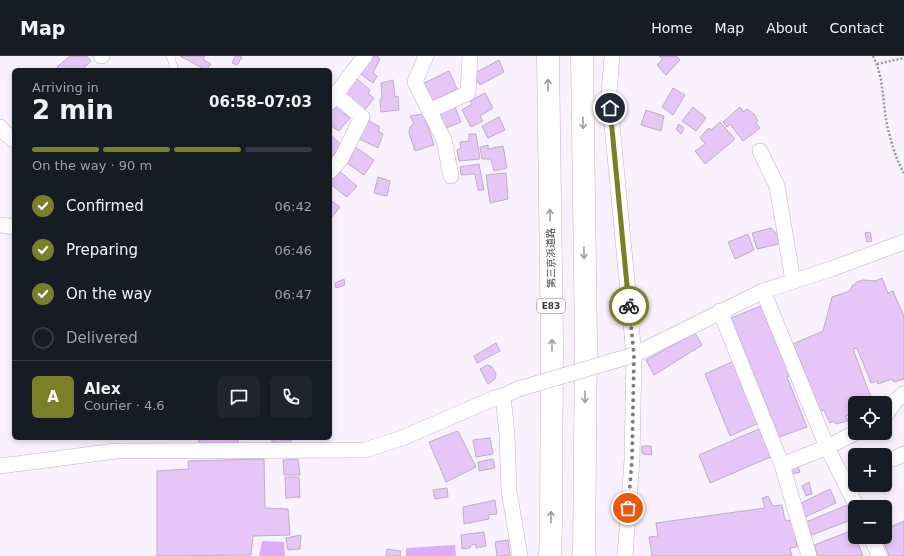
<!DOCTYPE html>
<html lang="en">
<head>
<meta charset="utf-8">
<style>
	:root { --surface:#171b24; --page:#20242c; --text:#f1f3f6; --muted:#9ea1a6; --line:#363941; --accent:#7b7f28 }
	body { margin:0; font-family:"DejaVu Sans","Noto Sans JP",sans-serif; background:var(--page); color:var(--text); height:100vh; display:flex; flex-direction:column; font-size:15px; white-space:nowrap }
	* { box-sizing:border-box; margin:0 }
	p { font-size:13px; color:var(--muted) }
	.icon { flex:none; width:22px; height:22px; fill:none; stroke:currentColor; stroke-width:2; stroke-linecap:round; stroke-linejoin:round }
	.map { position:relative; flex:1; overflow:hidden }
	.details { position:absolute; left:12px; top:12px; width:320px; height:372px; display:flex; flex-direction:column; background:var(--surface); border-radius:6px; box-shadow:0 2px 6px #0003 }
	.details>* { flex:none }
	.fabs { position:absolute; left:848px; top:340px; display:grid; gap:8px }
	.fabs a { display:grid; place-items:center; width:44px; height:44px; border-radius:6px; background:var(--surface); box-shadow:0 2px 6px #0003; font-size:20px }
	.pin { position:absolute; display:grid; place-items:center; width:34px; height:34px; color:#fff; margin:-17px; border:2px solid #fff; border-radius:50%; box-shadow:0 1px 4px #0007 }
	.courier { position:absolute; display:grid; place-items:center; width:40px; height:40px; margin:-20px; border:3px solid #7b7f28; border-radius:50%; background:#fff; color:#222; box-shadow:0 1px 5px #0007 }
	.headline em { font-style:normal; font-weight:700 }
	.headline div { display:flex; flex-direction:column-reverse }
	.headline { display:flex; align-items:center; justify-content:space-between; height:68px; padding:0 20px }
	h1 { font-size:26px; font-weight:700; line-height:30px }
	.bar { display:grid; grid-template-columns:repeat(4,1fr); gap:6px 4px; align-content:center; height:48px; padding:0 20px }
	.bar i { height:5px; border-radius:3px; background:var(--line) }
	.bar .selected { background:var(--accent) }
	.bar p { grid-column:span 4 }
	.line { display:flex; align-items:center; gap:10px; padding:0 20px; border-top:1px solid var(--line) }
	.line div { flex:1 }
	.round { display:grid; place-items:center; flex:none; width:42px; height:42px; border-radius:6px; background:var(--page) }
	ol { padding:0 20px; list-style:none }
	li { display:flex; align-items:center; gap:12px; height:44px }
	li p { margin-inline-start:auto }
	li .icon { padding:4px; border-radius:50%; background:var(--accent); color:#fff; stroke-width:4 }
	li:last-child { color:var(--muted) }
	li i { width:22px; height:22px; border:2px solid var(--line); border-radius:50% }
	header { display:flex; align-items:center; gap:24px; box-sizing:border-box; height:56px; padding:0 20px; background:var(--surface); border-bottom:1px solid var(--line) }
	header strong { font-size:19px }
	nav { display:flex; gap:22px; margin-inline-start:auto; font-size:14px }
	.map>svg:first-child { display:block }
	.green { fill:#deadf7 }
	.building { fill:#e6c6f6; stroke:#bdafc4 }
	.lines { fill:none; stroke-linecap:round; stroke-linejoin:round }
	.service-casing { stroke:#c0b3c7; stroke-width:8 }
	.minor-casing { stroke:#c0b3c7; stroke-width:16 }
	.motorway-casing { stroke:#c0b3c7; stroke-width:23 }
	.path { stroke:#9b959f; stroke-width:2.5; stroke-dasharray:2 2; stroke-linecap:butt }
	.service { stroke:#fff; stroke-width:7 }
	.minor { stroke:#fff; stroke-width:15 }
	.motorway { stroke:#fff; stroke-width:22 }
	.minor-bridge-casing { stroke:#c0b3c7; stroke-width:16; stroke-linecap:butt }
	.minor-bridge { stroke:#fff; stroke-width:15 }
	.oneway { stroke:#9e9ca0 }
	.done { stroke:#7f7982; stroke-width:4; stroke-dasharray:0 7.2 }
	.route { stroke:#7b7f28; stroke-width:5 }
	.labels { text-anchor:middle; dominant-baseline:central; stroke-width:3; stroke-linejoin:round; paint-order:stroke }
	.shield { fill:#fff; stroke:#777479; stroke-width:1 }
	.shield-label { font-size:9px; font-weight:bold; fill:#3d3840 }
	.street-label { font-size:10px; fill:#3d3840; stroke:#fff }
</style>
</head>
<body>
<header>
<strong>Map</strong>
<nav><a>Home</a><a>Map</a><a>About</a><a>Contact</a></nav>
</header>
<div class="map">
<svg width="904" height="500" viewBox="0 0 904 500">
	<rect width="100%" height="100%" fill="#f9f1fe"/>
	<!-- green -->
	<path class="green" d="M262,485L284,486L285,500H259Z
		M455,489L456,500H406V492Z"/>
	<!-- building -->
	<path class="building" d="M70,0H87L91,5L82,14H60L57,11Z
		M180,0H205L203,3L211,8L206,14Z
		M235,0H240L242,1L237,9L232,7Z
		M371,0H377L380,3L373,17L377,20L373,27L359,17Z
		M659,0H676L680,4L666,19L657,9L663,3Z
		M499,4L504,16L480,29L473,18Z
		M449,15L457,33L431,46L422,28Z
		M357,23L370,34L368,38L374,42L364,55L344,38Z
		M393,24L395,41L398,40L399,54L381,56L380,44L382,42L381,27Z
		M673,32L685,39L673,59L662,51Z
		M485,37L493,52L480,60L483,65L471,71L462,54L472,48L470,45Z
		M334,50L350,62L339,75L330,69V56Z
		M455,51L461,66L446,72L438,58Z
		M693,51L706,62L696,75L682,65Z
		M740,51L743,56L747,53L754,58L758,65L756,67L760,72L743,85L730,68L727,71L723,66Z
		M646,54L664,60L661,75L641,69Z
		M423,58L430,76L434,89L415,95L409,77L410,71L414,68L410,60Z
		M499,61L505,74L488,82L482,70Z
		M366,63L380,71L378,75L383,78L378,92L357,82Z
		M720,66L735,83L705,108L695,95L705,88L700,81L709,72L711,74Z
		M679,68L684,72L681,78L676,73Z
		M469,78H476L480,103L459,105L457,94L461,92L460,86L469,85Z
		M330,79L342,89L330,103Z
		M488,89V93L503,90L507,112L494,115L491,103H482L480,91Z
		M354,90L374,104L364,119L347,107L353,97L350,95Z
		M479,108L484,134H478L475,118L461,119L460,111Z
		M338,114L357,130L347,141L330,128V124Z
		M506,117L508,143L490,147L486,119Z
		M378,121L390,125L387,140L374,137Z
		M330,144L340,151L332,161L330,159Z
		M771,172L777,178L779,188L757,193L752,177Z
		M870,176L872,185L867,186L865,177Z
		M748,178L754,194L735,203L728,186Z
		M882,222L888,237L893,235L904,260V323L894,326L892,323L878,328L877,325L871,327L857,292L853,293L873,347H855V357L846,360L848,365L836,368L834,365L830,367L824,354L817,357L800,315L804,314L793,288L823,275L832,241L850,235L852,230L857,226L863,224L875,225Z
		M344,223L345,229L336,232L335,227Z
		M763,249L792,319L787,321L807,371L779,381L731,262Z
		M695,277L702,289L654,319L646,304Z
		M496,287L500,295L477,307L474,300Z
		M734,305L759,367L730,380L705,318Z
		M487,309L492,311L496,318L495,323L488,328L480,313Z
		M761,372L773,400L710,427L699,399Z
		M458,375L476,411L446,426L429,386Z
		M198,382H238V390L199,387Z
		M272,382H291V391H281V387L272,386Z
		M490,382L493,398L476,401L473,384Z
		M642,390H651L652,399L642,398Z
		M264,403L265,452L288,453L290,479L253,480L251,499L157,500V415L189,413L188,405Z
		M298,403L300,419H284L283,404Z
		M493,403L495,412L479,415L478,406Z
		M798,410L800,416L790,419L789,412Z
		M285,421H299L300,441L286,442Z
		M809,426L812,438L806,440L802,430Z
		M447,432L448,441L435,443L433,434Z
		M830,433L836,447L805,461L799,448Z
		M768,440L773,450L782,449L785,464L793,465L797,491L790,492L792,500H652L649,481L658,480L656,467L765,452L762,442Z
		M495,444L497,458L488,459L489,463L464,468L463,451Z
		M847,449L854,463L811,479L806,466Z
		M904,465V500H889L882,481H885V473Z
		M853,474L863,500H818L814,489Z
		M484,476L486,490L476,492V488L471,489L470,492L462,493L461,479Z
		M301,479L300,493L288,494L286,482Z
		M508,484L510,500H497L495,486Z
		M387,493L401,495L400,500H386Z"/>
	<g class="lines">
		<!-- service casing -->
		<g class="service-casing">
			<path id="service" d="M170,0L174,11L172,14"/>
		</g>
		<!-- minor casing -->
		<g class="minor-casing">
			<path id="minor" d="M101,0H102
				M426,0L415,26L444,84L451,120
				M612,0L609,37L634,299L632,404L625,500
				M330,46L365,0
				M429,55L468,37L470,0
				M0,71L5,77L14,84
				M760,95L777,130L793,225
				M330,115L341,103L362,61L336,39
				M0,169L14,171
				M763,235L827,391L857,451
				M720,255L782,409L809,500
				M634,299L763,235L831,213L904,186
				M503,340L507,378L509,435L520,500
				M885,360L895,345L904,338
				M885,403H893L904,398
				M782,409L827,391L855,377
				M0,410L116,395L365,394L402,382L495,342L503,340L518,333
				M871,481L879,500"/>
		</g>
		<!-- motorway casing -->
		<g class="motorway-casing">
			<path id="motorway" d="M548,0L552,288L551,469L550,500
				M582,0L586,287L584,500"/>
		</g>
		<!-- path -->
		<path class="path" d="M873,0C885,23 882,49 888,73C892,88 896,104 904,117
			M877,8L904,2"/>
		<!-- service -->
		<use href="#service" class="service"/>
		<!-- minor -->
		<use href="#minor" class="minor"/>
		<!-- motorway -->
		<use href="#motorway" class="motorway"/>
		<!-- minor-bridge casing -->
		<g class="minor-bridge-casing">
			<path id="minor-bridge" d="M518,333L634,299"/>
		</g>
		<!-- minor-bridge -->
		<use href="#minor-bridge" class="minor-bridge"/>
	</g>
	<!-- one-way arrows -->
	<defs><path id="oneway-shaft" d="M-6 0H5M1.5-3L5.5 0L1.5 3" fill="none" stroke-width="1.6" stroke-linecap="round" stroke-linejoin="round"/></defs>
	<g class="oneway">
		<use href="#oneway-shaft" transform="translate(548 29) rotate(-91)"/>
		<use href="#oneway-shaft" transform="translate(583 67) rotate(89)"/>
		<use href="#oneway-shaft" transform="translate(550 159) rotate(-91)"/>
		<use href="#oneway-shaft" transform="translate(584 197) rotate(89)"/>
		<use href="#oneway-shaft" transform="translate(552 289) rotate(-90)"/>
		<use href="#oneway-shaft" transform="translate(585 341) rotate(90)"/>
		<use href="#oneway-shaft" transform="translate(551 461) rotate(-90)"/>
	</g>
	<g class="lines">
		<!-- done -->
		<path class="done" d="M628,452L632,404L634,299L629,250"/>
		<!-- route -->
		<path class="route" d="M610,52L629,250"/>
	</g>
	<g class="labels">
		<!-- shield labels -->
		<rect class="shield" x="537" y="243" width="28" height="14" rx="3"/>
		<g class="shield-label">
			<text x="551" y="250">E83</text>
		</g>
		<!-- street labels -->
		<g class="street-label">
			<text transform="translate(551 202) rotate(-91)">第三京浜道路</text>
		</g>
	</g>
</svg>
<div class="fabs">
<a><svg class="icon" aria-label="locate" viewBox="0 0 24 24"><circle cx="12" cy="12" r="6"/><path d="M12 2v4M12 18v4M2 12h4M18 12h4"/></svg></a>
<a>+</a>
<a>−</a>
</div>
<div class="pin" style="left:628px;top:452px;background:#ea580c"><svg class="icon" aria-label="bag" viewBox="0 0 24 24"><path d="M5 8h14l-1 12H6zM9 8a3 3 0 0 1 6 0"/></svg></div>
<div class="pin" style="left:610px;top:52px;background:#1f2937"><svg class="icon" aria-label="home" viewBox="0 0 24 24"><path d="M3 11l9-7 9 7M6 9v11h12V9"/></svg></div>
<div class="courier" style="left:629px;top:250px"><svg class="icon" aria-label="bike" viewBox="0 0 24 24"><circle cx="6" cy="16" r="4"/><circle cx="18" cy="16" r="4"/><path d="M6 16l4-8h5l3 8M10 8l3 8H6M13 5h3"/></svg></div>
<section class="details">
<div class="headline"><div><h1>2 min</h1><p>Arriving in</p></div><em>06:58–07:03</em></div>
<div class="bar"><i class="selected"></i><i class="selected"></i><i class="selected"></i><i></i><p>On the way · 90 m</p></div>
<ol>
<li><svg class="icon" aria-label="check" viewBox="0 0 24 24"><path d="M5 12l5 5 9-10"/></svg>Confirmed<p>06:42</p></li>
<li><svg class="icon" aria-label="check" viewBox="0 0 24 24"><path d="M5 12l5 5 9-10"/></svg>Preparing<p>06:46</p></li>
<li><svg class="icon" aria-label="check" viewBox="0 0 24 24"><path d="M5 12l5 5 9-10"/></svg>On the way<p>06:47</p></li>
<li><i></i>Delivered</li>
</ol>
<div class="line" style="height:72px"><b class="round" style="background:var(--accent);color:#fff">A</b><div><b>Alex</b><p>Courier · 4.6</p></div><a class="round"><svg class="icon" aria-label="chat" viewBox="0 0 24 24"><path d="M4 5h16v11H9l-5 4z"/></svg></a><a class="round"><svg class="icon" aria-label="phone" viewBox="0 0 24 24"><path d="M5 4h4l2 5-3 2q2 4 5 5l2-3 5 2v4C11 20 4 13 5 4z"/></svg></a></div>
</section>
</div>
</body>
</html>
